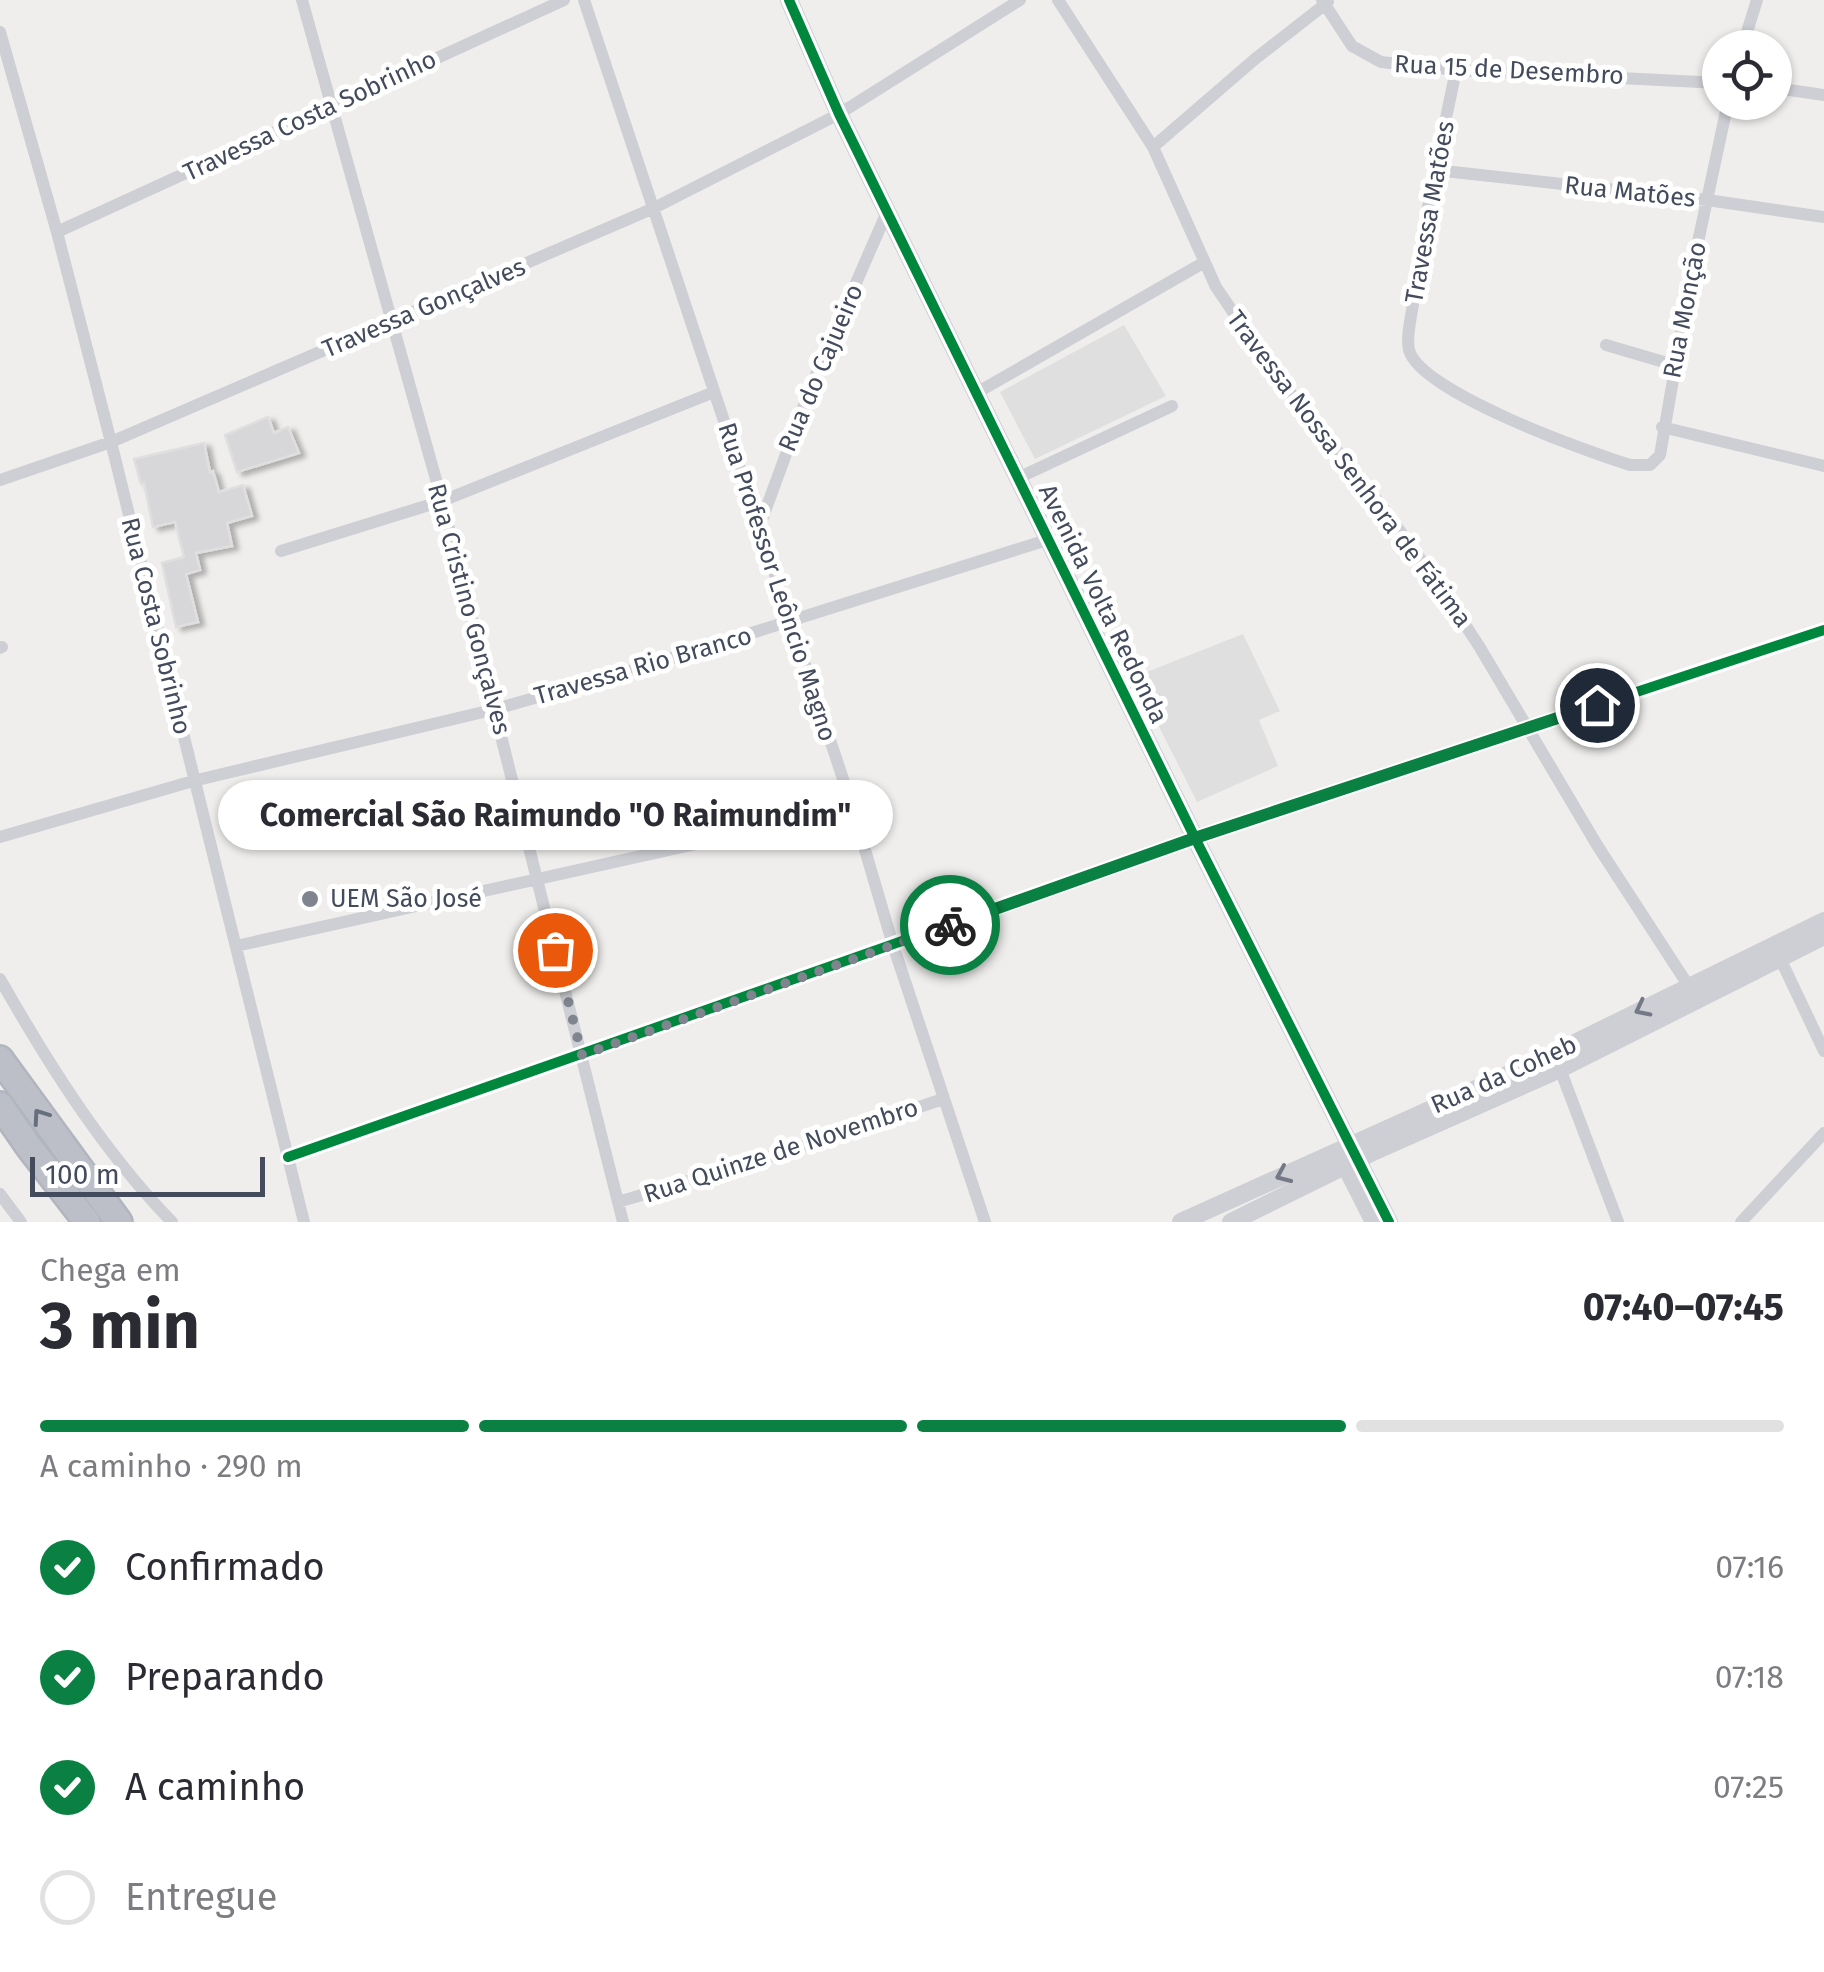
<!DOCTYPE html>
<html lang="pt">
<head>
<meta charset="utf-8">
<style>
	:root { --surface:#fff; --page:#f2f2f3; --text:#2b2b33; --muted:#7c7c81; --line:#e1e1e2; --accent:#0b8043 }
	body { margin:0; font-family:"Fira Sans",sans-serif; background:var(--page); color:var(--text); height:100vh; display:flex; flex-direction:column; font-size:38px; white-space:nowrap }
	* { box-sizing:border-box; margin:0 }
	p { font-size:32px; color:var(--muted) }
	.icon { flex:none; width:55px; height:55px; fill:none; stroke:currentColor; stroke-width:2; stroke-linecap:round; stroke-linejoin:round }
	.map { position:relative; height:1222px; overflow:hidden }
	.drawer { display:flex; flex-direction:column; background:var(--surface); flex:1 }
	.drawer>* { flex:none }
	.controls { position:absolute; left:1702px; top:30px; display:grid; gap:20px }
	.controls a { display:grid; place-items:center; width:90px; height:90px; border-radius:50%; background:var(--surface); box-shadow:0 2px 8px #0004; font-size:50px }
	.scale { position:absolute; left:30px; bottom:25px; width:235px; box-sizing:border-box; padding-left:10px; border:5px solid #434b5c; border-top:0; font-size:28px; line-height:35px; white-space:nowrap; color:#434b5c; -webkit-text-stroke:8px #fff; paint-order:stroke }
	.pin { position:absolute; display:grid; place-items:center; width:85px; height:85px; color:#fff; margin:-42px; border:5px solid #fff; border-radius:50%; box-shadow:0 2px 10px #0007 }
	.courier { position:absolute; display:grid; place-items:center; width:100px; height:100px; margin:-50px; border:8px solid #0b8043; border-radius:50%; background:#fff; color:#222; box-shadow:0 2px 12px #0007 }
	.bubble { position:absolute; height:70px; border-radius:35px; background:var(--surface); box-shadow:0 2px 8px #0004; font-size:32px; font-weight:700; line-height:70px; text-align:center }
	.head em { font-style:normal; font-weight:700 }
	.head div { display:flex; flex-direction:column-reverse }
	.head { display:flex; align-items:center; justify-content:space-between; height:170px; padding:0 40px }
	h1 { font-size:65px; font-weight:700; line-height:75px }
	.bar { display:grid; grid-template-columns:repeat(4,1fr); gap:15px 10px; align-content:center; height:120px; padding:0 40px }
	.bar i { height:12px; border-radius:8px; background:var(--line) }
	.bar .active { background:var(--accent) }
	.bar p { grid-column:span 4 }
	ol { padding:0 40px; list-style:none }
	li { display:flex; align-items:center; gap:30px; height:110px }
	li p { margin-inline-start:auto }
	li .icon { padding:10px; border-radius:50%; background:var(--accent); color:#fff; stroke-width:4 }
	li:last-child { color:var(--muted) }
	li i { width:55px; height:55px; border:5px solid var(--line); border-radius:50% }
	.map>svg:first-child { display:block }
	.education { fill:#e0dfe0 }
	.building { fill:#d7d7d9; stroke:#e0dfe0; stroke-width:2.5; filter:url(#shadow) }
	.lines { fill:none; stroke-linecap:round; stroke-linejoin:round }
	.highway-casing { stroke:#b1b5be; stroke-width:30 }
	.street { stroke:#cecfd4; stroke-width:12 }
	.secondary { stroke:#cdcfd4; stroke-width:18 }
	.highway { stroke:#bcbfc8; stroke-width:25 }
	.cycleway-casing { stroke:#fff; stroke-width:16 }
	.cycleway { stroke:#00873e; stroke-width:10 }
	.oneway { stroke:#737986 }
	.oneway2 { stroke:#676e7c }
	.done { stroke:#7f848f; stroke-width:10; stroke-dasharray:0 18 }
	.route { stroke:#0b8043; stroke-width:12 }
	.poi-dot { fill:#7f848f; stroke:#fff; stroke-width:4 }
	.labels { text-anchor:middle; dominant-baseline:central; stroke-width:10; stroke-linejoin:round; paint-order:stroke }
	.street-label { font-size:25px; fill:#434b5c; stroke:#fff }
	.poi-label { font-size:25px; fill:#434b5c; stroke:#fff; text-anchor:start }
</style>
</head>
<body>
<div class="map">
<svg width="1824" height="1222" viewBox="0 0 1824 1222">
	<defs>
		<filter id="shadow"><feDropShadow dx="6" dy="3.5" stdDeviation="2.5" flood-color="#0004"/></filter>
	</defs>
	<rect width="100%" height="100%" fill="#efeeed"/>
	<!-- education -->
	<path class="education" d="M1124,325L1166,396L1035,459L1000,392Z
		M1243,634L1280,711L1259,720L1278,766L1197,802L1134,677Z"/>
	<!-- building -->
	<path class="building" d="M268,417L274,433L288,427L299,453L237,472L225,435Z
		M204,443L210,472L213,471L219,492L243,485L252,516L227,523L232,546L196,553L200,570L186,574L198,622L176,627L162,563L184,557L175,522L153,527L144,483L141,484L134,459Z"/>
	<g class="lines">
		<!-- highway casing -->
		<g class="highway-casing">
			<path id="highway" d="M0,1059L119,1222
				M0,1105L29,1147L87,1222"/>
		</g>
		<!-- street -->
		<path class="street" d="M302,0L442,501L623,1222
			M584,0L853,809L893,945L985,1222
			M1058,0L1153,147L1216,287L1273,371L1381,505L1435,579L1479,646L1597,845L1688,985
			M1322,0L1352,46L1381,62L1456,70L1720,83
			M0,32L57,232L111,442L304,1222
			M1742,48L1757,0
			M1456,70C1440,148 1422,225 1413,304C1411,318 1406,337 1409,350C1420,392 1588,452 1630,465H1650L1660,455L1692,270L1728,102
			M1775,88L1824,95
			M1153,147L1255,59L1328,2
			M1435,170L1707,200L1824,217
			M57,232L564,0
			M1606,345L1674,365
			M978,392L1203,263
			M1662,427L1824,466
			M1020,477L1172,406
			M0,480L111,442L654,208L839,114L1020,0
			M760,525L811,386L887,212
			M281,551L442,501L714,392
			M0,648L2,647
			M0,837L193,781L496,709L647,666L1050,539
			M236,946L853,809
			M1779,956L1824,1051
			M0,979C49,1065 103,1151 172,1222
			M1560,1069L1618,1222
			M288,1157L1195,838L1824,630
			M0,1194L21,1222
			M618,1202L776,1155L943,1099
			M1741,1222L1824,1133"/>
		<!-- secondary -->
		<path class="secondary" d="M789,0L839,114L1195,838L1389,1222
			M1341,1157L1374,1222
			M1181,1222L1540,1060L1824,921
			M1231,1222L1375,1151L1560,1069L1824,936"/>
		<!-- highway -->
		<use href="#highway" class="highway"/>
		<!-- cycleway casing -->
		<g class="cycleway-casing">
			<path id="cycleway" d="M789,0L839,114L1195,838L1389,1222
				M288,1157L1195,838L1824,630"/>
		</g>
		<!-- cycleway -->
		<use href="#cycleway" class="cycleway"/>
	</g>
	<!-- one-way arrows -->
	<defs><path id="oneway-chevron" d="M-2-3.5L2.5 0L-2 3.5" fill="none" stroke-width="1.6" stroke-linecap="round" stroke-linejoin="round" transform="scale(2.5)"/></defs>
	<g class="oneway">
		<use href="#oneway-chevron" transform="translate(1642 1009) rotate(153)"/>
		<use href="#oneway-chevron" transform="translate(1283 1175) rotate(156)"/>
	</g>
	<use class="oneway2" href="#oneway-chevron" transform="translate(40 1116) rotate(-125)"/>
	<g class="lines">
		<!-- done -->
		<path class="done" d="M555,950L582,1055L950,925"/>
		<!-- route -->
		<path class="route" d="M950,925L1195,838L1597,705"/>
	</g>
	<!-- markers -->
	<circle class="poi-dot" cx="310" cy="899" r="10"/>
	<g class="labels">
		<!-- street labels -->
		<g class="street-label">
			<text transform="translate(1509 70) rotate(3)">Rua 15 de Desembro</text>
			<text transform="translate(310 116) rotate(-25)">Travessa Costa Sobrinho</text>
			<text transform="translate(1630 192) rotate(6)">Rua Matões</text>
			<text transform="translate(1430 212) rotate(-80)">Travessa Matões</text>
			<text transform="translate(424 308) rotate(-23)">Travessa Gonçalves</text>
			<text transform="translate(1685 310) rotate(-79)">Rua Monção</text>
			<text transform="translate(821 368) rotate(-67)">Rua do Cajueiro</text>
			<text transform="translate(1349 469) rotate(53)">Travessa Nossa Senhora de Fátima</text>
			<text transform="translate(777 582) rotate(72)">Rua Professor Leôncio Magno</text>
			<text transform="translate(1103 604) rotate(64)">Avenida Volta Redonda</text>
			<text transform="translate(469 609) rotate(75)">Rua Cristino Gonçalves</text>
			<text transform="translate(156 626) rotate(76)">Rua Costa Sobrinho</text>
			<text transform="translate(643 666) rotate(-16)">Travessa Rio Branco</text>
			<text transform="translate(1504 1075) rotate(-24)">Rua da Coheb</text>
			<text transform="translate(781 1151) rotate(-18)">Rua Quinze de Novembro</text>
		</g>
		<!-- poi labels -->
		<g class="poi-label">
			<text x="330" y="899">UEM São José</text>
		</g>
	</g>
</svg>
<div class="controls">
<a><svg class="icon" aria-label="locate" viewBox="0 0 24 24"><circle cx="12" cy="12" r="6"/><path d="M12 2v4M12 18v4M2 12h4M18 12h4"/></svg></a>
</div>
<div class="scale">100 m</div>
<div class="pin" style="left:555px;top:950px;background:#ea580c"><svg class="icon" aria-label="bag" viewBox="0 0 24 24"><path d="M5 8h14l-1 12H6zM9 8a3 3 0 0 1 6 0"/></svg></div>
<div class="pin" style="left:1597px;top:705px;background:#1f2937"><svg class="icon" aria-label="home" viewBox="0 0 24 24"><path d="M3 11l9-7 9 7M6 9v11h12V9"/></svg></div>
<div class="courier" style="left:950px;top:925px"><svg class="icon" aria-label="bike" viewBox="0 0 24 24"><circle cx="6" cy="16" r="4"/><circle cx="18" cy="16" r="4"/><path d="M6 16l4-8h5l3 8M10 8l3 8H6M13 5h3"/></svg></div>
<div class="bubble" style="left:218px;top:780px;width:675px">Comercial São Raimundo &quot;O Raimundim&quot;</div>
</div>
<section class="drawer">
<div class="head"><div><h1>3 min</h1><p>Chega em</p></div><em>07:40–07:45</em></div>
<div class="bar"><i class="active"></i><i class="active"></i><i class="active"></i><i></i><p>A caminho · 290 m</p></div>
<ol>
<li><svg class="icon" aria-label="check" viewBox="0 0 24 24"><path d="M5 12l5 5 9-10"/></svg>Confirmado<p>07:16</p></li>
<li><svg class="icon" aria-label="check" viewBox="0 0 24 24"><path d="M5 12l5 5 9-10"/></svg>Preparando<p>07:18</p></li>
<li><svg class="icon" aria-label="check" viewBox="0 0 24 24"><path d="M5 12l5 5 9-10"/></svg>A caminho<p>07:25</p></li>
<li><i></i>Entregue</li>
</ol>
</section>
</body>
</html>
